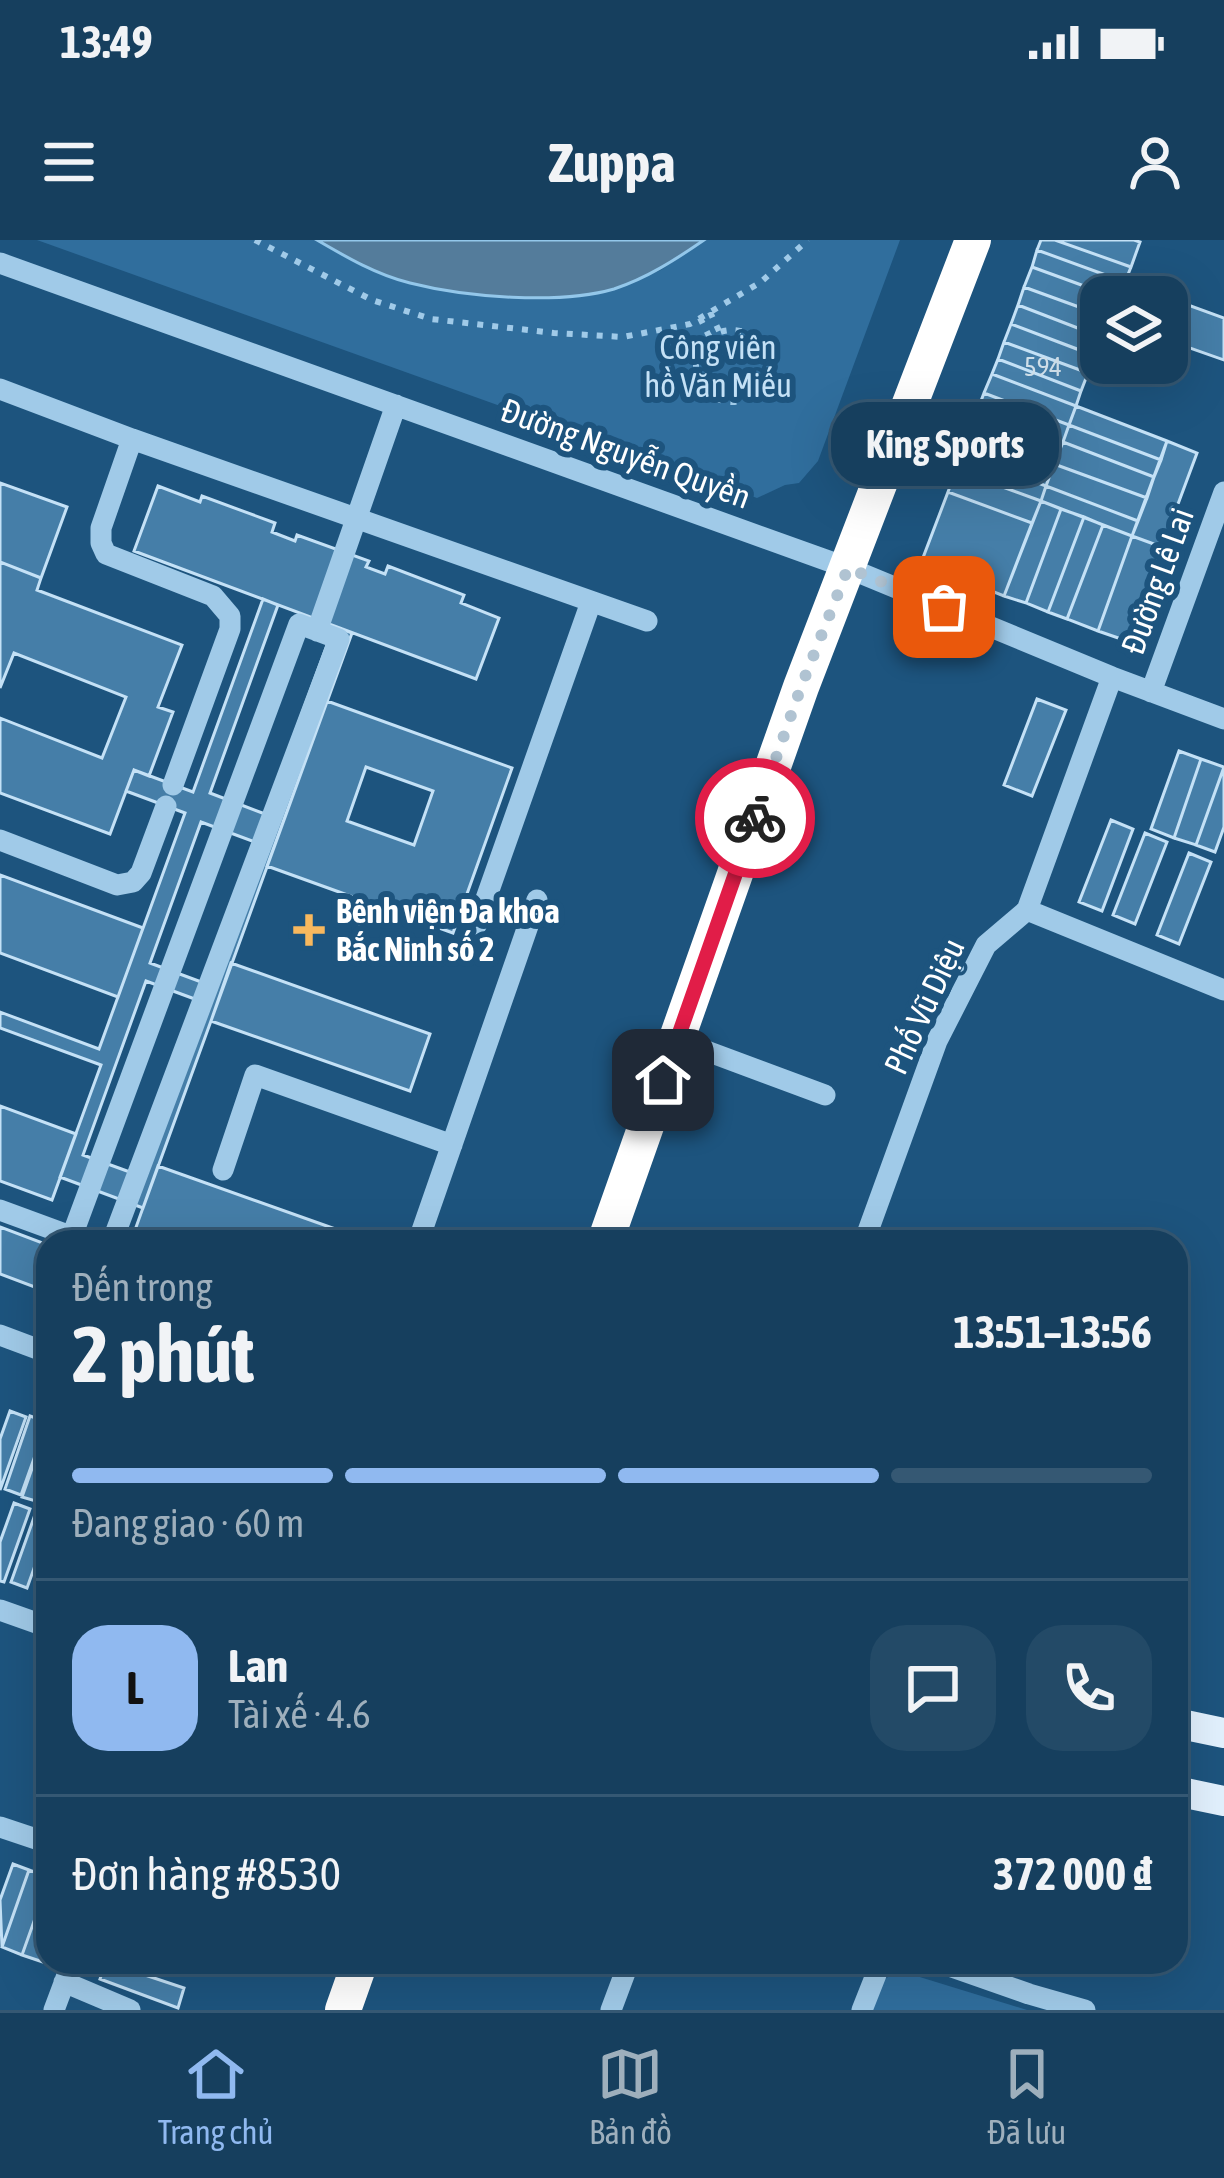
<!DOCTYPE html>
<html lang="vi">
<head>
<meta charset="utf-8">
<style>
	:root { --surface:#163f5e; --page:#234a67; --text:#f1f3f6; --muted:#9eafbc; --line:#355873; --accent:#90b9f0 }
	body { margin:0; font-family:"Asap Condensed",sans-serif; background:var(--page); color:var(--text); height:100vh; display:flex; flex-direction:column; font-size:45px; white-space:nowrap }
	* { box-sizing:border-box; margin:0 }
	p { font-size:39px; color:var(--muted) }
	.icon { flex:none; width:66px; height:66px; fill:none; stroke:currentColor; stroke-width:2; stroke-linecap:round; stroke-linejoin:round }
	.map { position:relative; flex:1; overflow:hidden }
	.drawer { position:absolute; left:36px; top:990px; width:1152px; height:744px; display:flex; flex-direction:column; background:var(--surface); border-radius:36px; box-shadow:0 12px 48px #0002,0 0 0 3px var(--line) }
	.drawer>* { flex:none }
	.tools { position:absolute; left:1080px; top:36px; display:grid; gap:24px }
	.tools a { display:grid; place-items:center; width:108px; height:108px; border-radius:24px; background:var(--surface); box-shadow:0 12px 48px #0002,0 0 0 3px var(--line); font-size:60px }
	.pin { position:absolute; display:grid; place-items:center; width:102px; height:102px; color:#fff; margin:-51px; border-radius:24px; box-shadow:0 6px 18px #0006 }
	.courier { position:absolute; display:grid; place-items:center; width:120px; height:120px; margin:-60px; border:9px solid #e11d48; border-radius:50%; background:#fff; color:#222; box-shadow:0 3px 15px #0007 }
	.bubble { position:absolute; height:84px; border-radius:36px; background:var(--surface); box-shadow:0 12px 48px #0002,0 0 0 3px var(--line); font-size:39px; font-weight:700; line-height:84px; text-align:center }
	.head em { font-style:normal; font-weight:700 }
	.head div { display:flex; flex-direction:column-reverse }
	.head { display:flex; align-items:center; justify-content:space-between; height:204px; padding:0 36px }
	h1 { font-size:78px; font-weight:700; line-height:90px }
	.bar { display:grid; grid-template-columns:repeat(4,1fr); gap:18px 12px; align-content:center; height:144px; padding:0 36px }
	.bar i { height:15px; border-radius:9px; background:var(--line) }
	.bar .active { background:var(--accent) }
	.bar p { grid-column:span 4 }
	.line { display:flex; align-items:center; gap:30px; padding:0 36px; border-top:3px solid var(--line) }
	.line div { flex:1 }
	.round { display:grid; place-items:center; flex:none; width:126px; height:126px; border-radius:36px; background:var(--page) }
	.status { display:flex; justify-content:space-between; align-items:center; height:84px; padding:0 60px; background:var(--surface); direction:ltr }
	.status svg { height:33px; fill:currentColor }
	header { display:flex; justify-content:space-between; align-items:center; height:156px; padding:0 36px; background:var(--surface); font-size:54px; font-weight:700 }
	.tab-bar { display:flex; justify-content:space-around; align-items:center; height:168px; border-top:3px solid var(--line); background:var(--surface); font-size:33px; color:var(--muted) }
	.tab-bar a { display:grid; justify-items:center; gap:6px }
	.tab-bar .active { color:var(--accent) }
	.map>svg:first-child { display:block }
	.green { fill:#306e9d }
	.water { fill:#547c9b; stroke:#93c7ea; stroke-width:3 }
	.building { fill:#457ea8; stroke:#c4e1f6; stroke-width:3; fill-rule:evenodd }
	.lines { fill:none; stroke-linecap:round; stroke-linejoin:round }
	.path { stroke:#a0cae8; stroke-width:6; stroke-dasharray:6 9; stroke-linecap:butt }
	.minor { stroke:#a0cae8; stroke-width:21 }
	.major { stroke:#e2f1fe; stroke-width:30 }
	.highway { stroke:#fff; stroke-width:36 }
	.done { stroke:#b0c3d2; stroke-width:12; stroke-dasharray:0 21.6 }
	.route { stroke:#e11d48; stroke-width:15 }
	.poi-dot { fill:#f8b85e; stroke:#1d547e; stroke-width:4.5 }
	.labels { text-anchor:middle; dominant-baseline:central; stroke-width:12; stroke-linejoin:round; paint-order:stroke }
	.number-label { font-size:27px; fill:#d0dfe9 }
	.park-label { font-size:33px; fill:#c4e1f6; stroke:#1d547e }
	.street-label { font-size:33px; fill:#fff; stroke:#1d547e }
	.poi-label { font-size:33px; font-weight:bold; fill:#fff; stroke:#1d547e; text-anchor:start }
</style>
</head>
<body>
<div class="status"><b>13:49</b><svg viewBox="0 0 49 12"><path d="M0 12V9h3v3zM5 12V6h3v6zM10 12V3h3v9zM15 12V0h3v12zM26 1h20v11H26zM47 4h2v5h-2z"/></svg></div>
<header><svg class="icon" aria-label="menu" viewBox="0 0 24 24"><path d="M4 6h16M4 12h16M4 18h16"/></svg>Zuppa<svg class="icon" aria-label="person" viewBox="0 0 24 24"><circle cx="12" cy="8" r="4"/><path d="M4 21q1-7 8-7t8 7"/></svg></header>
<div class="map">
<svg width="1224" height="1770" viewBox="0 0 1224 1770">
	<rect width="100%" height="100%" fill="#1d547e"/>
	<!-- green -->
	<path class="green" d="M37,0H317L354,21L548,57L611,50L661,30L704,0H900L818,221L799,243L785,245L757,258Z
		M897,1730L1027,1770H870L879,1744Z"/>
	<!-- water -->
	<path class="water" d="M317,0H704C675,20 647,38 614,49C559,65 465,57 410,43C377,35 346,17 317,0Z"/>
	<!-- building -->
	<path class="building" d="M1041,0H1055L1131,27L1125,42L1037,10Z
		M1055,0H1134L1140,2L1131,27Z
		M1037,10L1125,42L1120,57H1114L1032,27Z
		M1032,27L1076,43L1114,57H1101V75L1024,47Z
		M1125,42L1224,78V120L1167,100V57H1120Z
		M1024,47L1101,75V97L1018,65Z
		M1018,65L1101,97V118L1011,84Z
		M1011,84L1095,116L1088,133L1004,102Z
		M1004,102L1088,133L1081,151L998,119Z
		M998,119L1081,151L1076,166L992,134Z
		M992,134L1076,166L1069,185L984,153Z
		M984,153L1069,185L1063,202L978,169Z
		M1076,166L1167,201L1161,220L1069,185Z
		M978,169L1063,202L1054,224L970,191Z
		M1069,185L1161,220L1154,237L1063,202Z
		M970,191L1054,224L1046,246L961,214Z
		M1167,201L1197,213L1162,307L1132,296Z
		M1063,202L1154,237L1147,258L1054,224Z
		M961,214L1046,246L1041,261L956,230Z
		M1054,224L1147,258L1138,281L1046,246Z
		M956,230L1041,261L1032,283L948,252Z
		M0,243L67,267L41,338L0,322Z
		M158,246L200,262L202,256L275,283L272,292L295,301L297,295L369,321L366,327L385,334L388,326L464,355L461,363L499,378L476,439L134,311Z
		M1046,246L1138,281L1132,296L1041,261Z
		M948,252L1032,283L1004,356L921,323Z
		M1041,261L1061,269L1026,363L1004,356Z
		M1061,269L1084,277L1048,372L1026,363Z
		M1084,277L1103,285L1067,379L1048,372Z
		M1103,285L1132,296L1098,391L1067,379Z
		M1132,296L1162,307L1127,401L1098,391Z
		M0,322L41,338L37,350L182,405L158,467L173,472L149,536L134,530L110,594L0,553V478L102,518L126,457L14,413L0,448Z
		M263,359L278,365L210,553L265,574L334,386L352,393L143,968L60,937L101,825L0,788V772L99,809L185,573L126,551L134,530L193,552ZM201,582L255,602L204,743L150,723ZM146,741L200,761L138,935L83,915Z
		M1037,459L1066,470L1032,556L1004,545Z
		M327,461L512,528L453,693L267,626ZM366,527L433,551L414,605L347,581Z
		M1179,511L1201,519L1174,598L1151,589Z
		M1201,519L1224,527L1196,605L1174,598Z
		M1224,527V587L1215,612L1196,605Z
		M1111,580L1133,589L1102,671L1079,662Z
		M1145,593L1167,602L1135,684L1113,675Z
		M1189,613L1211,622L1179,704L1157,695Z
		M0,635L143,688L118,757L0,713Z
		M231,723L430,794L410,851L211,781Z
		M0,866L76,894L52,960L0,941Z
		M158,926L372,1002H169L135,990Z
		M0,987L48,1005V1052L0,1034Z
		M10,1171L26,1177L0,1250V1199Z
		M30,1176L47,1182L21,1255L5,1249Z
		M48,1183V1236L39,1262L22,1257Z
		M14,1263L30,1269L4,1342L0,1341V1302Z
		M37,1269L48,1273V1289L27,1348L11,1342Z
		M13,1624L29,1630L2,1707L0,1660Z
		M29,1630L48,1637V1642L22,1715L2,1707Z
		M48,1642V1707L43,1722L22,1715Z
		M106,1722L184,1748L178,1768L100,1739Z"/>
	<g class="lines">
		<!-- path -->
		<path class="path" d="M255,0L372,60L431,79L554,93L623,97L690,84L761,42L808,0
			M710,72L720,93
			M700,78L710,98
			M696 126a36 36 0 1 1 72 0a36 36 0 1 1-72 0Z"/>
		<!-- minor -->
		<path class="minor" d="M0,23L848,328L1112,437L1224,479
			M0,149L132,199L647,381
			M132,199L101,288V303L106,314L213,356L230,376V389L173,545
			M317,391L396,165
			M1151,452L1224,252
			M0,600L117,645L133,642L141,633L166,566
			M1027,670L1224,750
			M477,684L591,362
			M677,800L825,855
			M223,930L255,835L452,905
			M0,970L87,1002
			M72,996L299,384L339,399L112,1002
			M418,1002L537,660
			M864,1002L937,801L986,705L1027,670L1112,437
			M0,1095L48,1113
			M0,1370L48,1387
			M0,1587L48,1603
			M938,1722L1029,1754L1085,1770
			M64,1742L130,1770
			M54,1770L72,1722
			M611,1770L629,1722
			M862,1770L881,1722"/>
		<!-- major -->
		<path class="major" d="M1176,1483L1224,1493
			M1176,1551L1224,1561"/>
		<!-- highway -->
		<path class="highway" d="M605,1002L801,447L973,0
			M343,1770L360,1722"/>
	</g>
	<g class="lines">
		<!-- done -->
		<path class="done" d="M755,578L801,447L848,328L944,367"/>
		<!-- route -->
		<path class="route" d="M663,840L755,578"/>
	</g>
	<!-- markers -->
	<path class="poi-dot" d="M303 672h12v12h12v12h-12v12h-12v-12h-12v-12h12z"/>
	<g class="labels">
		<!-- number labels -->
		<g class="number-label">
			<text x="1043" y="126">594</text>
		</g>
		<!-- park labels -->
		<g class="park-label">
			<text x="718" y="107">Công viên<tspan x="718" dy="38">hồ Văn Miếu</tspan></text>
		</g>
		<!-- street labels -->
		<g class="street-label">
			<text transform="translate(626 213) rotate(20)">Đường Nguyễn Quyền</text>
			<text transform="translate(1157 341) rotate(-70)">Đường Lê Lai</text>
			<text transform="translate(924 766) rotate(-65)">Phố Vũ Diệu</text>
		</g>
		<!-- poi labels -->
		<g class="poi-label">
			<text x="336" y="671">Bệnh viện Đa khoa<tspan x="336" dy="38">Bắc Ninh số 2</tspan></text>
		</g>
	</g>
</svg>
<div class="tools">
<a><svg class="icon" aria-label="layers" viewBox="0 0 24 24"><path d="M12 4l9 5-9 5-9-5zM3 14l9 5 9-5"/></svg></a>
</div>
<div class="pin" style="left:944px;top:367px;background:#ea580c"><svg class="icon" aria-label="bag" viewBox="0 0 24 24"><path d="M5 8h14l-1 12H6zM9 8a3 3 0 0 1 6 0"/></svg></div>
<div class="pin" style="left:663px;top:840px;background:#1f2937"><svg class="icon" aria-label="home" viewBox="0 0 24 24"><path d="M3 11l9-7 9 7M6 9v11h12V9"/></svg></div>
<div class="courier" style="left:755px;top:578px"><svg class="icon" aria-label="bike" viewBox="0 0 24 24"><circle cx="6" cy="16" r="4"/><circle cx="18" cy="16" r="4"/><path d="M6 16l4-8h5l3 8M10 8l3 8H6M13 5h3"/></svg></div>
<div class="bubble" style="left:831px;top:162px;width:228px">King Sports</div>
<section class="drawer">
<div class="head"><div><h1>2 phút</h1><p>Đến trong</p></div><em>13:51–13:56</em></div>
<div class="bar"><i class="active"></i><i class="active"></i><i class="active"></i><i></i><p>Đang giao · 60 m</p></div>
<div class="line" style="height:216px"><b class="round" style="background:var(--accent);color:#111">L</b><div><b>Lan</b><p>Tài xế · 4.6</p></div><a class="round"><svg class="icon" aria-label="chat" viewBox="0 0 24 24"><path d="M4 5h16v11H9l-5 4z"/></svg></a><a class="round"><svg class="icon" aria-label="phone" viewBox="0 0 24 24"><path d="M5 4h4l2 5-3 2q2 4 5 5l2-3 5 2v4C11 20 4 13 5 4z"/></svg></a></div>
<div class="line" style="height:156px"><div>Đơn hàng #8530</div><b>372 000 ₫</b></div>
</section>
</div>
<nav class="tab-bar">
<a class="active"><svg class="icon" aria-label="home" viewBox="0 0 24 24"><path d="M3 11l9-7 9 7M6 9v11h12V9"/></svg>Trang chủ</a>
<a><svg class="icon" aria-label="map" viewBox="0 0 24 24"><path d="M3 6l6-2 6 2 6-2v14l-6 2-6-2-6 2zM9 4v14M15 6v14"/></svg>Bản đồ</a>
<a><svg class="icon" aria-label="saved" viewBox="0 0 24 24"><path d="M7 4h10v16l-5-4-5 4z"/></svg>Đã lưu</a>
</nav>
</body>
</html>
